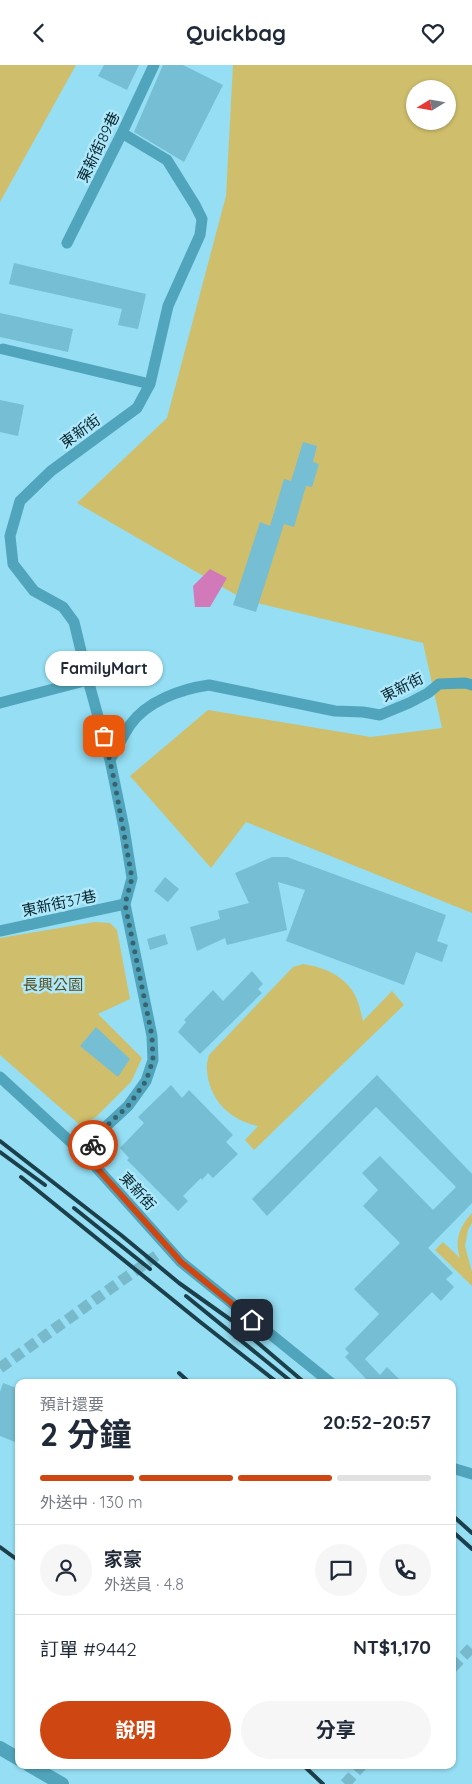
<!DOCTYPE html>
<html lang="zh-TW">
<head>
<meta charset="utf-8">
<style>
	:root { --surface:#fff; --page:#f6f6f7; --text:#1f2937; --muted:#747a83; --line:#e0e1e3; --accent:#ce4712 }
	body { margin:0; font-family:Quicksand,"Noto Sans TC",sans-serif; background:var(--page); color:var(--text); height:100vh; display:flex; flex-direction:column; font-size:19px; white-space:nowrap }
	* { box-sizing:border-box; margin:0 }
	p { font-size:16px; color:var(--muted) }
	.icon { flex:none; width:28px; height:28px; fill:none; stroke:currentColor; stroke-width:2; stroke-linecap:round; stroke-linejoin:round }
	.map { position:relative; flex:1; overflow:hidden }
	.side { position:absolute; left:15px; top:1314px; width:441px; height:390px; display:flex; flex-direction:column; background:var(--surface); border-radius:10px; box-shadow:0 1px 4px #0004 }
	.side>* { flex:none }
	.needle { width:32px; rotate:259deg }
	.buttons { position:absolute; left:406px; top:15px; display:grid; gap:10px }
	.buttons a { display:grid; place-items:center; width:50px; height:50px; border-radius:50%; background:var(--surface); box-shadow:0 1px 4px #0004; font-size:25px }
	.pin { position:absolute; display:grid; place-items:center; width:42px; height:42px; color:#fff; margin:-21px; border-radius:10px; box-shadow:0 2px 8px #0006 }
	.courier { position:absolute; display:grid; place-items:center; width:50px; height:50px; margin:-25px; border:4px solid #ce4712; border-radius:50%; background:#fff; color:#222; box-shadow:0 1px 6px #0007 }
	.bubble { position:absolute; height:35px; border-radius:18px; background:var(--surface); box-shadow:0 1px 4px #0004; font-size:16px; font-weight:700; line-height:35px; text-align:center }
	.headline em { font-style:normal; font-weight:700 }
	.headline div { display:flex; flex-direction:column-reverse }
	.headline { display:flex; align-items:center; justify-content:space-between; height:85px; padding:0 25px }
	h1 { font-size:32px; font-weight:700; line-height:38px }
	.bar { display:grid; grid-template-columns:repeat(4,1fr); gap:8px 5px; align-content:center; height:60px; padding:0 25px }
	.bar i { height:6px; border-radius:4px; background:var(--line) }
	.bar .on { background:var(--accent) }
	.bar p { grid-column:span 4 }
	.line { display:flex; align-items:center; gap:12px; padding:0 25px; border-top:1px solid var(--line) }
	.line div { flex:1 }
	.round { display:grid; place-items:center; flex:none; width:52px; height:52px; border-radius:26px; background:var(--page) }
	.cta { display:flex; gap:10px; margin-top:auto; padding:10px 25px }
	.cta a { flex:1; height:58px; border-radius:30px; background:var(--accent); color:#fff; font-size:20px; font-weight:700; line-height:58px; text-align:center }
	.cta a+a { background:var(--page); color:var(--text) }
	header { display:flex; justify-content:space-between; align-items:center; height:65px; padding:0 25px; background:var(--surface); font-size:22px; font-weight:700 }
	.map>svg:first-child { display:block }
	.green { fill:#cfbf6c; fill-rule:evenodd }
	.water { fill:#d27ab9 }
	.building { fill:#76bed3 }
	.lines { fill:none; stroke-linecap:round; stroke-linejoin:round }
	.minor-tunnel { stroke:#78b9cb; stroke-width:11; stroke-dasharray:11 5.5; stroke-linecap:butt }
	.minor { stroke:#50a4bb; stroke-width:11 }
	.tertiary { stroke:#50a4bb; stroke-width:14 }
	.rail { stroke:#1b404b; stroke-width:4 }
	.done { stroke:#376471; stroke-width:5; stroke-dasharray:0 9 }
	.route { stroke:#ce4712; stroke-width:6 }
	.labels { text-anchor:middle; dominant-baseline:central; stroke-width:5; stroke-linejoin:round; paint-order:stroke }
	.street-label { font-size:15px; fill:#04232b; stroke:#afe8fa }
	.park-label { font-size:15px; fill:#554c1e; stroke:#afe8fa }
</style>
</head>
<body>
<header><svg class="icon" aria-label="back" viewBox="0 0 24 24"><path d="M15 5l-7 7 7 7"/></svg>Quickbag<svg class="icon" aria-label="heart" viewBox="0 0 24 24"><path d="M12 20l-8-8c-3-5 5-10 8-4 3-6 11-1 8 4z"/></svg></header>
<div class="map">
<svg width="472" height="1719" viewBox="0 0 472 1719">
	<rect width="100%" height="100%" fill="#95def3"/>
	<!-- green -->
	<path class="green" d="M0,0H76L0,137Z
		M233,0H472V848L246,757L211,803L130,711L208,645L371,672L442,663L423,578L245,535L77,438L167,353L226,131ZM415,24H448V56H415Z
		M95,857L110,858L117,865L130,934L98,949L142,993L131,1017L95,1053L80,1060L0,990V873Z
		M303,899C324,902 345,911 355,930C359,938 361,948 363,956L392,926L404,940L254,1085L245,1075L258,1061C230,1055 209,1035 207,1005C206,1000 208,995 209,990L293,902Z
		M472,1148V1158L468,1165L465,1181L472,1207V1221L435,1185L443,1177L460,1193C454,1175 460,1161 472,1148Z"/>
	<!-- water -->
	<path class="water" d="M210,504L227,513L210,542H195L193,521Z"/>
	<!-- building -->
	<path class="building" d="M104,0H139L127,25L98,11Z
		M163,0H183L223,20L184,97L134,67Z
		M14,198L146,229L138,264L118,260L122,244L9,219Z
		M0,248L73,264L68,287L0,272Z
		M0,335L24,340L18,371L0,367Z
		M303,377L317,381L313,397L319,399L312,422L306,421L294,462L284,459L256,547L233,540L260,457L270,461L284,414L291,416Z
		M272,792H287L446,850L437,876L448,880L442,897L416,887L404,920L286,876L305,825L278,817L287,865L227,880L225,873L197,886L190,862L220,854L218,846L249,838L235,808Z
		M165,812L179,824L168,837L154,826Z
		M165,869L168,879L150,885L147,874Z
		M252,906L263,919L258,924L262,928L200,989L178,967L186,957L184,955L213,925L223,936Z
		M96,962L130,994L118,1012L80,981Z
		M377,1010L472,1109V1138L428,1183L453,1208L446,1214L454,1222L441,1236L432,1227L365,1294L380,1310L387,1302L403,1318H370L345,1292L349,1288L345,1284L379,1249L354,1224L400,1178L363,1141L378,1125L362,1108L380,1091L433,1145L456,1122L376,1042L267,1151L252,1134Z
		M171,1020L182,1033L189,1025L233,1070L226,1077L238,1089L213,1113L208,1108L202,1115L201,1113L183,1131L188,1136L178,1146L127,1095L129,1093L120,1083L144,1058L138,1052Z
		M3,1318L19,1324V1365L15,1377L0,1371V1327Z"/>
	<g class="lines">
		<!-- minor-tunnel -->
		<path class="minor-tunnel" d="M0,1303L160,1188
			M452,1603L472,1582
			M345,1719L362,1700"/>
		<!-- minor -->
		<path class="minor" d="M67,178L122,68L154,0
			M3,284L150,319
			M0,638L88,615
			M110,695C117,683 123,671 130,660C147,636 181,624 209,620L335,646L363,647L380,650L409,638L428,628L439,619L465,618L472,620
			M0,866L125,839
			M0,1012L87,1092L181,1197L331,1318
			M87,1092L99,1068L128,1041L146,1016L153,995L152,971L125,839L132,813L124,763L110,695L88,615L74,557L63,542L34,526L13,499L10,471L20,436L51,406L137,343L150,319L168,241L200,170L202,154L195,140L167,95L122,68
			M452,1403L472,1409"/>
		<!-- tertiary -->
		<path class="tertiary" d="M0,1683L19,1694
			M29,1700L62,1719"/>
		<!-- rail -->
		<path class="rail" d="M0,1076L121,1170L179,1218L231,1255L305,1318
			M0,1087L45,1120
			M21,1112L199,1256L278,1318
			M74,1143L150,1204
			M186,1231L293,1318
			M179,1308L190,1318
			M452,1450L472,1468
			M452,1466L472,1484
			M0,1482L19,1496
			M303,1700L323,1719"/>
	</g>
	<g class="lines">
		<!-- done -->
		<path class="done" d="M93,1080L99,1068L128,1041L146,1016L153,995L152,971L125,839L132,813L114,714L104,671"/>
		<!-- route -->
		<path class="route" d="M93,1080L87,1092L174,1189L181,1197L252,1255"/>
	</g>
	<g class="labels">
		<!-- street labels -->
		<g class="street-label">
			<text transform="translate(98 82) rotate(-64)">東新街89巷</text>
			<text transform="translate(80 366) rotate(-36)">東新街</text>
			<text transform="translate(402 622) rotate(-27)">東新街</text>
			<text transform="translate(59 838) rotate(-12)">東新街37巷</text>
			<text transform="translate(138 1126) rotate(48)">東新街</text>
		</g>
		<!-- park labels -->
		<g class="park-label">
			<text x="53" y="919">長興公園</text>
		</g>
	</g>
</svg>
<div class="buttons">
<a><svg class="needle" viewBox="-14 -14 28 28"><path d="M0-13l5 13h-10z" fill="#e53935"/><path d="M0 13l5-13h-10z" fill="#747a83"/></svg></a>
</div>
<div class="pin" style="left:104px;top:671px;background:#ea580c"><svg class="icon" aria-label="bag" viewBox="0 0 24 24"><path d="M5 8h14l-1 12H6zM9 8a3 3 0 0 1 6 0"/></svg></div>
<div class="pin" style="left:252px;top:1255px;background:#1f2937"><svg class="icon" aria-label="home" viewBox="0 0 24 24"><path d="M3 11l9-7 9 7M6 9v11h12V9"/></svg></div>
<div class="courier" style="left:93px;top:1080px"><svg class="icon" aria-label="bike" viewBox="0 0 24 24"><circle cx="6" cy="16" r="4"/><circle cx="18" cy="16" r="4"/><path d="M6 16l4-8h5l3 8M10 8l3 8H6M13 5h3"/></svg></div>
<div class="bubble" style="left:45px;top:586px;width:118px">FamilyMart</div>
<section class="side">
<div class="headline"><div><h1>2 分鐘</h1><p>預計還要</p></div><em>20:52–20:57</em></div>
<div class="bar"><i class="on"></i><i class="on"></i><i class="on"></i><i></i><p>外送中 · 130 m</p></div>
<div class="line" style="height:90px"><a class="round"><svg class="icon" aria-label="person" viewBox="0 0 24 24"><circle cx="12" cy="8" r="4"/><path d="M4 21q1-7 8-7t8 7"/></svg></a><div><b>家豪</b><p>外送員 · 4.8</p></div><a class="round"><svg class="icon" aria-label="chat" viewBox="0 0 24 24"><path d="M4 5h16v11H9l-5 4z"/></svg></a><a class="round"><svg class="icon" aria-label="phone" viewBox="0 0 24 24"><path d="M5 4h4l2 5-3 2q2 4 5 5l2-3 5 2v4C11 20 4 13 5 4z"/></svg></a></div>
<div class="line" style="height:65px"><div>訂單 #9442</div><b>NT$1,170</b></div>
<div class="cta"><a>說明</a><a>分享</a></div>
</section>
</div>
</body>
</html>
